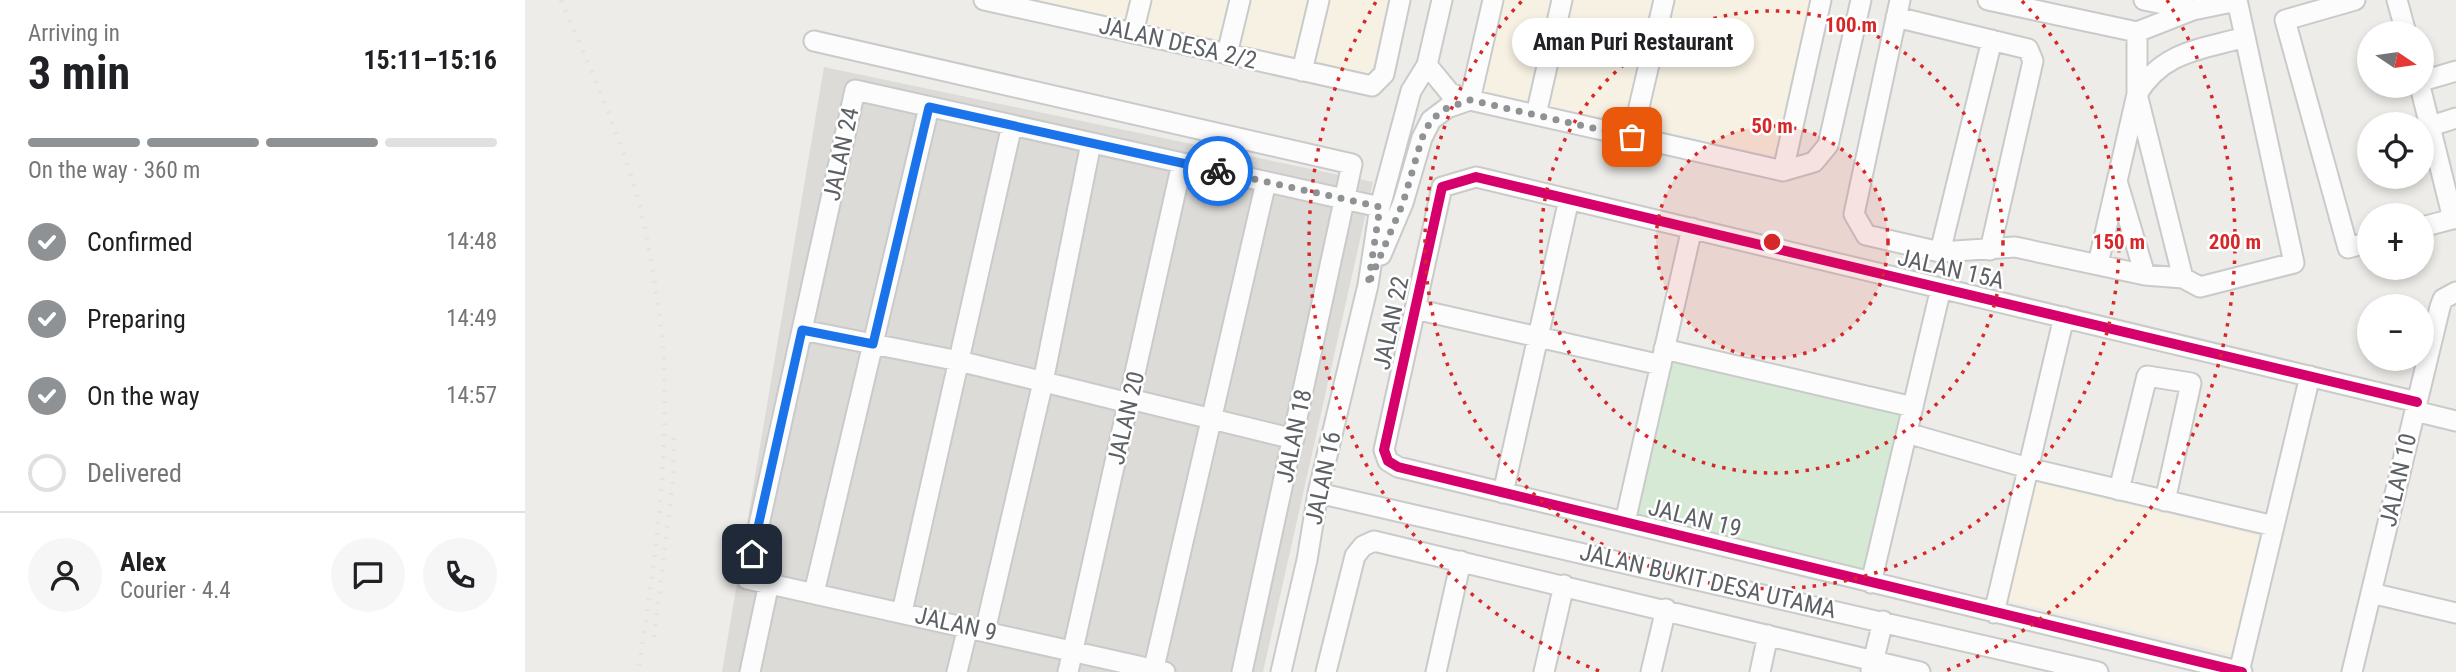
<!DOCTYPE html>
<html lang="en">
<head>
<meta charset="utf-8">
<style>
	:root { --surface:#fff; --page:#f6f6f6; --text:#202124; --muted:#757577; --line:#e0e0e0; --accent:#8f9294 }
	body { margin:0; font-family:"Roboto Condensed",sans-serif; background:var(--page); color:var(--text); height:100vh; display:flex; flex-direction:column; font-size:26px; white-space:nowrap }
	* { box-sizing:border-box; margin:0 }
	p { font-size:23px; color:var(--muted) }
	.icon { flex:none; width:38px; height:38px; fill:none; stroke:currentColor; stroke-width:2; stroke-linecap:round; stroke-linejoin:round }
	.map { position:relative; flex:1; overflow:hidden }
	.side { display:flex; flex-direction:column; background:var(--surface); width:525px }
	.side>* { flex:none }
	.needle { width:46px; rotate:103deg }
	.tools { position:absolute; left:1832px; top:21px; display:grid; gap:14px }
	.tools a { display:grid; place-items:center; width:77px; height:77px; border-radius:50%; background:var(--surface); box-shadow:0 4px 10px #0003; font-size:35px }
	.pin { position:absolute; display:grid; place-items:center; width:60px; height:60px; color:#fff; margin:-30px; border-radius:14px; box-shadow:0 4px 10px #0006 }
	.courier { position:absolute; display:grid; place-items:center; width:70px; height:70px; margin:-35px; border:5px solid #1a73e8; border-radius:50%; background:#fff; color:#222; box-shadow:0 2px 9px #0007 }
	.bubble { position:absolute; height:49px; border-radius:24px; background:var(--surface); box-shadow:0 4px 10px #0003; font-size:23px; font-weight:700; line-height:49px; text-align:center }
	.overview em { font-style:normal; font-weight:700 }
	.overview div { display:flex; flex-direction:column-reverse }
	.overview { display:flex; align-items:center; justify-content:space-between; height:119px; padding:0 28px }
	h1 { font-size:46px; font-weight:700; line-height:52px }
	.bar { display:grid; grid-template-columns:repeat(4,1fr); gap:10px 7px; align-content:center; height:84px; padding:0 28px }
	.bar i { height:9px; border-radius:5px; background:var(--line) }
	.bar .on { background:var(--accent) }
	.bar p { grid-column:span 4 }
	.line { display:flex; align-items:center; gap:18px; padding:0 28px; border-top:2px solid var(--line) }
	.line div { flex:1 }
	.round { display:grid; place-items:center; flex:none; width:74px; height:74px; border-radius:37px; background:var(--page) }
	ol { padding:0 28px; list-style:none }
	li { display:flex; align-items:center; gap:21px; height:77px }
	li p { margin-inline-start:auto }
	li .icon { padding:7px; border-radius:50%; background:var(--accent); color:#fff; stroke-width:4 }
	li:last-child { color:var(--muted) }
	li i { width:38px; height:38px; border:4px solid var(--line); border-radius:50% }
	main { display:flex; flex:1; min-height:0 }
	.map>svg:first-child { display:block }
	.commercial { fill:#f6f1e2 }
	.industrial { fill:#dddbd8 }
	.green { fill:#d6e9d4 }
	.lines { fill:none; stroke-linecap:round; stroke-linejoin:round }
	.minor-casing { stroke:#c9caca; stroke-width:23 }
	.minor { stroke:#fcfcfc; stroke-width:19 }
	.rail { stroke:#e3e3e3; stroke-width:4.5; stroke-dasharray:2 9; stroke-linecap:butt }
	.cycleway-casing { stroke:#fff; stroke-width:15 }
	.cycleway { stroke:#d6006c; stroke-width:10 }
	.done { stroke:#8f9294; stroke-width:7; stroke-dasharray:0 12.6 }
	.route { stroke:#1a73e8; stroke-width:9 }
	.ring { fill:none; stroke:#d62828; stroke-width:3.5; stroke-dasharray:3.5 7 }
	.labels { text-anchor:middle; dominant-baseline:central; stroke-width:5; stroke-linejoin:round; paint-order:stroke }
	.street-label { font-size:24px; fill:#5d6166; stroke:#fff }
	.centre { fill:#d62828; stroke:#fff; stroke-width:3.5 }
	.ring-label { font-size:21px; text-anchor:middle; font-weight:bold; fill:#d62828; stroke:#fff; stroke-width:5; stroke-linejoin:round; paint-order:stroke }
</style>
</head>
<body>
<main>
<section class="side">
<div class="overview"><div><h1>3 min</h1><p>Arriving in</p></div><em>15:11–15:16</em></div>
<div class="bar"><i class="on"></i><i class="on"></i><i class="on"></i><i></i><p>On the way · 360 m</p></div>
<ol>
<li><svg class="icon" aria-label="check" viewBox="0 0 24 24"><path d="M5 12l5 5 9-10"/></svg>Confirmed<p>14:48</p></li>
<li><svg class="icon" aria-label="check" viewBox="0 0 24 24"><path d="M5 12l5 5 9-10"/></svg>Preparing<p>14:49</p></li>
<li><svg class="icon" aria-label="check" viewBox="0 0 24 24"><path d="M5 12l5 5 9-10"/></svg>On the way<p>14:57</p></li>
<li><i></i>Delivered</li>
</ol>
<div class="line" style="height:126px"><a class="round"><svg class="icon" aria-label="person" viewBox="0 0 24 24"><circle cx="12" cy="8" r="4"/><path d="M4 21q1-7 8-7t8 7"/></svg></a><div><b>Alex</b><p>Courier · 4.4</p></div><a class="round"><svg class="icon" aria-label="chat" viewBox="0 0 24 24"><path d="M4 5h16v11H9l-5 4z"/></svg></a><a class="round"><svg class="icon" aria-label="phone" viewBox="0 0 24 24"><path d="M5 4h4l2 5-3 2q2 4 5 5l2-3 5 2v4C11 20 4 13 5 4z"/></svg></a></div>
</section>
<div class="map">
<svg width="1931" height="672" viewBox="0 0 1931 672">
	<rect width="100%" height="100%" fill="#edece8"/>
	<!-- commercial -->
	<path class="commercial" d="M491,0H863L844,83Z
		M958,0H1305L1269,160L939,87Z
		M1505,481L1740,537L1712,655L1479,600Z"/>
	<!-- industrial -->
	<path class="industrial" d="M299,67L848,182L738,672H197Z"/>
	<!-- green -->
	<path class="green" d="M1139,349L1388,407L1346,583L1100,522Z"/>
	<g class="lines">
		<!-- minor casing -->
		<g class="minor-casing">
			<path id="minor" d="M459,0L847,86L859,74L875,0
				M1375,0L1329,214L1341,235L1415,252L1490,247L1620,275L1658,278L1675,287L1769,263L1712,0
				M1463,0L1612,32L1668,10L1712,1
				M1619,0L1668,10
				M1830,0L1760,20L1823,248L1844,242
				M1872,0L1881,33
				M1371,17L1503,49L1508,61L1465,250
				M1612,32V94C1638,51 1675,50 1720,37
				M608,33L616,0
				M289,41L827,164L717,672
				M702,54L715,0
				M902,65L925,93L945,100L1258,171L1289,162L1303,145L1336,0
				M777,71L794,0
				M1897,81L1931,71
				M1895,86L1928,219
				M945,100L968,0
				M1011,115L1037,0
				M1906,126L1931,118
				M1107,137L1139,0
				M1258,171L1296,0
				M1592,181L1620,275
				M1897,227L1931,218
				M1415,252L1467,40
				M856,255L878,203L897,138L906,120L922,108L945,100
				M1573,264L1612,94L1658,278
				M890,309L1136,365
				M277,330L434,361L604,403
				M1139,349L1388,407
				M605,399L769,439
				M1890,411L1931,421
				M1382,433L1503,468L1749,526
				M1594,490L1622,376L1666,383L1640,501
				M793,493L1573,672
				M978,493L1044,199
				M1100,522L1167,228
				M1346,583L1416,288
				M289,593L404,107
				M1846,593L1931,613
				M377,612L487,125
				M1469,613L1539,317
				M460,631L518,382L566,143
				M1346,671L1358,621
				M225,672L244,583
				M432,672L443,627
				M543,672L657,163
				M628,672L741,182
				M640,672L222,579L330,90L855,207
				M756,672L782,560L793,493L843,285L855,207L886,91L902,65L917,0
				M801,672L830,556L838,546L849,541L1395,672
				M911,672L936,561
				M1019,672L1039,585
				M1126,672L1141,609
				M1235,672L1243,635
				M1714,672L1785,376
				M1717,672L873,467L863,461L859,450L917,187L951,177L1892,402
				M1827,672L1915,307L1918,299L1931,292"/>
		</g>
		<!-- minor -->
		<use href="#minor" class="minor"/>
		<!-- rail -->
		<path class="rail" d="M36,0C66,71 103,149 119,224C127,264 138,326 139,366C143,469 129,571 113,672
			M129,637L148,479L149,435"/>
		<!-- cycleway casing -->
		<g class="cycleway-casing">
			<path id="cycleway" d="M1717,672L873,467L863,461L859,450L917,187L951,177L1892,402"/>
		</g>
		<!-- cycleway -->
		<use href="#cycleway" class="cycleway"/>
	</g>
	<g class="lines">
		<!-- done -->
		<path class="done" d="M693,171L855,207L843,285L878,203L897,138L906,120L922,108L945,100L1107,137"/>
		<!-- route -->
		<path class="route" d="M227,554L277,330L348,344L404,107L693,171"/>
	</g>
	<!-- distance rings -->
	<circle cx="1247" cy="242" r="116" fill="#d62828" fill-opacity=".12"/>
	<g class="ring">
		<circle cx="1247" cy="242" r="116"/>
		<circle cx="1247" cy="242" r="231"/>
		<path d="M1497 1A347 347 0 1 1 997 1"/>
		<path d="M1074 671A463 463 0 0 1 852 0M1642 0A463 463 0 0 1 1420 671"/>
	</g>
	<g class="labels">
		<!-- street labels -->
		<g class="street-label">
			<text transform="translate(653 43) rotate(13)">JALAN DESA 2/2</text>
			<text transform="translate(316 154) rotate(-78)">JALAN 24</text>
			<text transform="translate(1426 269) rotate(13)">JALAN 15A</text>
			<text transform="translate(866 323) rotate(-78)">JALAN 22</text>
			<text transform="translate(601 418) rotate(-77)">JALAN 20</text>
			<text transform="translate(769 436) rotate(-78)">JALAN 18</text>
			<text transform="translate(798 478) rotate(-78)">JALAN 16</text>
			<text transform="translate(1873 480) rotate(-77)">JALAN 10</text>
			<text transform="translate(1170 518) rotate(14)">JALAN 19</text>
			<text transform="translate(1183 581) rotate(13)">JALAN BUKIT DESA UTAMA</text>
			<text transform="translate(431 624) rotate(13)">JALAN 9</text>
		</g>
	</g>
	<circle cx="1247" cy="242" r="10" class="centre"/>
	<g class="ring-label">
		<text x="1326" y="32">100 m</text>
		<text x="1247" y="133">50 m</text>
		<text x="1594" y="249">150 m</text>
		<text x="1710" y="249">200 m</text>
	</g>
</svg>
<div class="tools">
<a><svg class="needle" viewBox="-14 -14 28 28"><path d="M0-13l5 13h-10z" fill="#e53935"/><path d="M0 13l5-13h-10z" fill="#757577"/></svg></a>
<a><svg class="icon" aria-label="locate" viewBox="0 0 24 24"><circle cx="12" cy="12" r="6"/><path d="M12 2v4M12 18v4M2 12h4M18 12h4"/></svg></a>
<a>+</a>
<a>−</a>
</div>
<div class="pin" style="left:1107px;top:137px;background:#ea580c"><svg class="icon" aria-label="bag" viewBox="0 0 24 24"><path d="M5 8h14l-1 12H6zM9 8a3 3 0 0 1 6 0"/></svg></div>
<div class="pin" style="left:227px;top:554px;background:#1f2937"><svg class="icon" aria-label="home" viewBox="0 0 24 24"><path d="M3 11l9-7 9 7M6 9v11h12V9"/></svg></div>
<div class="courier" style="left:693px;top:171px"><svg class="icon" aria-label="bike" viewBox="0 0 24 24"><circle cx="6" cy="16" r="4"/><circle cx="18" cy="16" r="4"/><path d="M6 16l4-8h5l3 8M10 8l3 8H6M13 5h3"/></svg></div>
<div class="bubble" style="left:987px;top:18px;width:242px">Aman Puri Restaurant</div>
</div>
</main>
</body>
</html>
